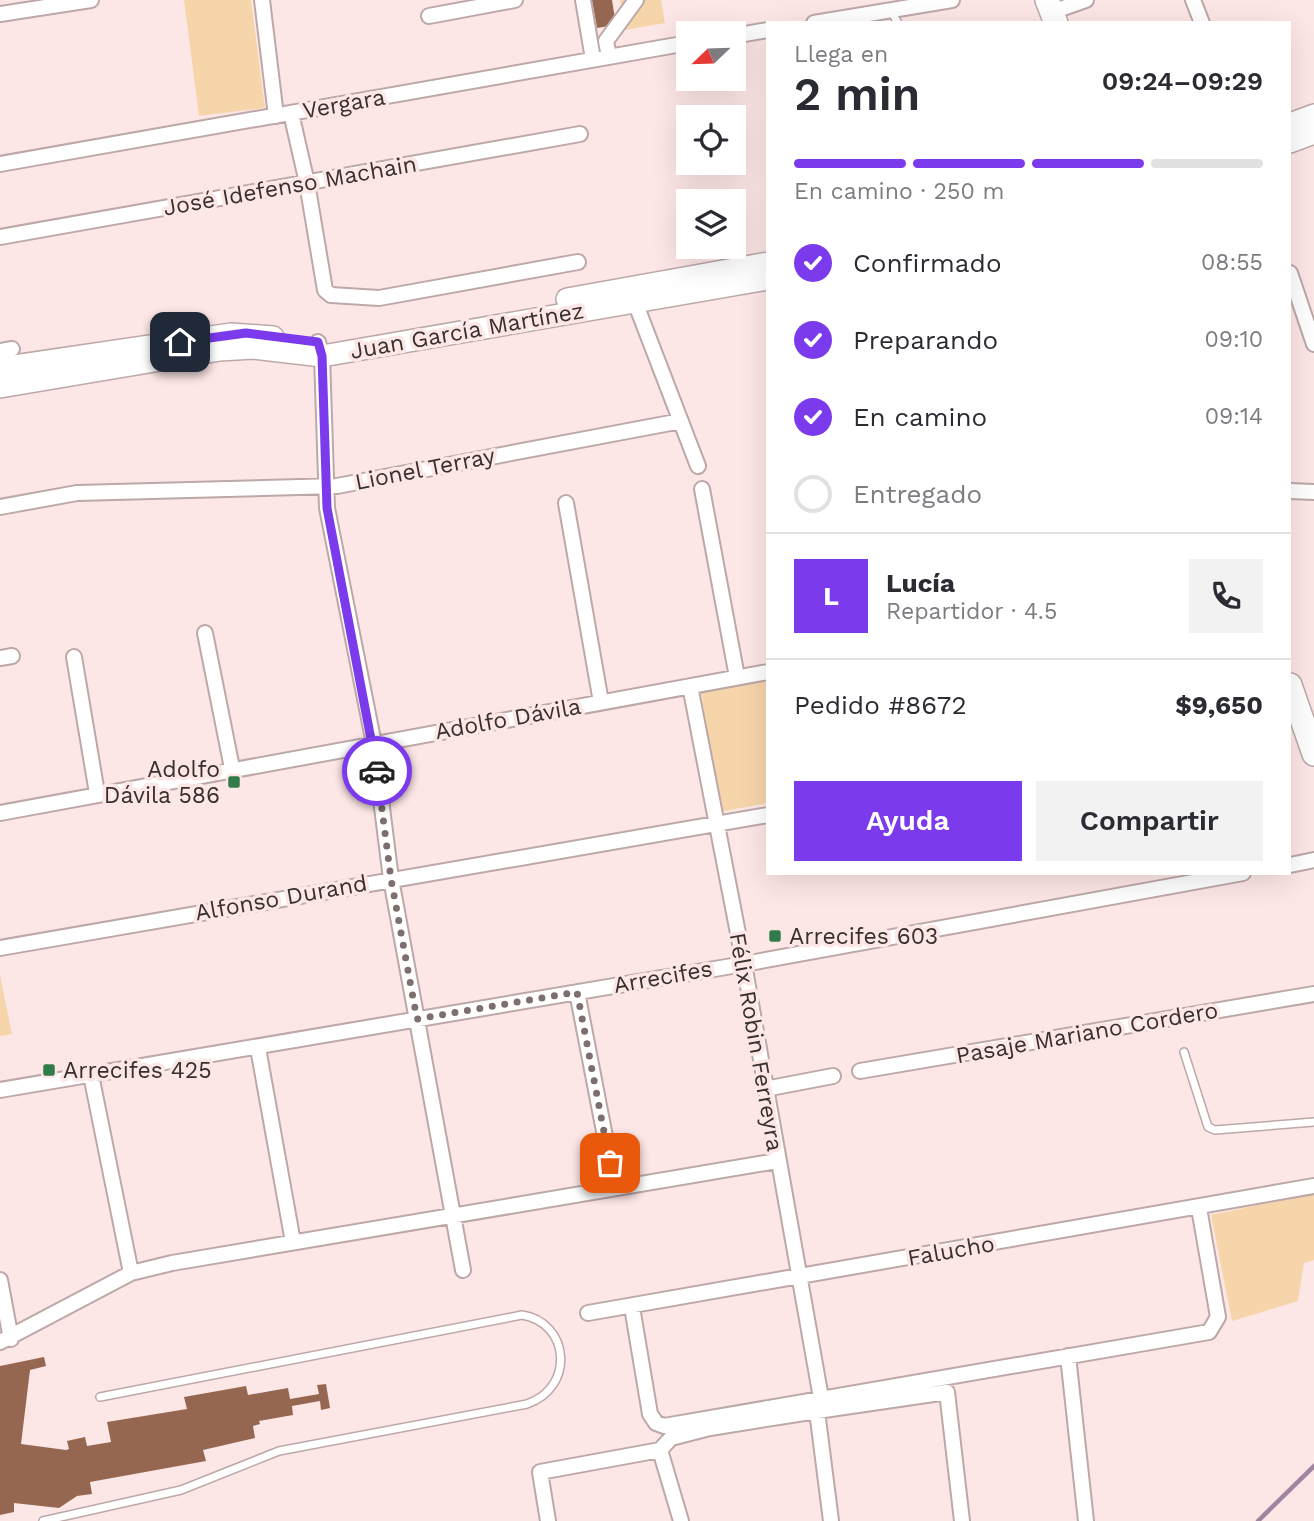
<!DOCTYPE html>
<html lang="es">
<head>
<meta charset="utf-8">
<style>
	:root { --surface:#fff; --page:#f2f2f3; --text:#2b2b33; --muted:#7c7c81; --line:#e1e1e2; --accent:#7c3aed }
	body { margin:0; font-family:"Work Sans",sans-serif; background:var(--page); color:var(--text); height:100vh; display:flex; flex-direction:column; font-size:26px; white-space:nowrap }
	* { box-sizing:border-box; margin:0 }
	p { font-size:23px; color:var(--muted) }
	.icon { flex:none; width:38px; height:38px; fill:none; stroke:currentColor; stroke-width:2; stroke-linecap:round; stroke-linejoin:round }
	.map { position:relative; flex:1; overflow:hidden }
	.panel { position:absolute; left:766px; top:21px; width:525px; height:854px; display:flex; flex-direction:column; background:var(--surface); border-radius:0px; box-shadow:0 7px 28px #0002 }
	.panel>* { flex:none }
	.needle { width:46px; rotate:247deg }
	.tools { position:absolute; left:676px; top:21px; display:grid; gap:14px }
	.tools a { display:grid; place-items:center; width:70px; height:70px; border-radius:0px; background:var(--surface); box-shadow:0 7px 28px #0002; font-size:35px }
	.pin { position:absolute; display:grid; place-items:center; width:60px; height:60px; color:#fff; margin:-30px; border-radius:14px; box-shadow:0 4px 10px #0006 }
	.courier { position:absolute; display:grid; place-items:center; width:70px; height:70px; margin:-35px; border:5px solid #7c3aed; border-radius:50%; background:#fff; color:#222; box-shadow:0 2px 9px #0007 }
	.head em { font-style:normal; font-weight:600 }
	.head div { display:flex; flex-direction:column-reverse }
	.head { display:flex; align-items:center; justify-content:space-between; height:119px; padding:0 28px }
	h1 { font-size:46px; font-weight:600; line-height:52px }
	.bar { display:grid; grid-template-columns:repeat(4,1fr); gap:10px 7px; align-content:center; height:84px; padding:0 28px }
	.bar i { height:9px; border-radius:5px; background:var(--line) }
	.bar .on { background:var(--accent) }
	.bar p { grid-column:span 4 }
	.line { display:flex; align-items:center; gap:18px; padding:0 28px; border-top:2px solid var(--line) }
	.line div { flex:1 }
	.round { display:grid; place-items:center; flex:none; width:74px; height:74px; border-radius:0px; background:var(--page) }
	ol { padding:0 28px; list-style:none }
	li { display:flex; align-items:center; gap:21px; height:77px }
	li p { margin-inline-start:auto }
	li .icon { padding:7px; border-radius:50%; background:var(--accent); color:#fff; stroke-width:4 }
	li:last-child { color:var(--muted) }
	li i { width:38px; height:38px; border:4px solid var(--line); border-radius:50% }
	.primary-button { display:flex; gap:14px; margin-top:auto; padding:14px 28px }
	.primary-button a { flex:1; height:80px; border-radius:0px; background:var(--accent); color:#fff; font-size:28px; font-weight:600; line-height:80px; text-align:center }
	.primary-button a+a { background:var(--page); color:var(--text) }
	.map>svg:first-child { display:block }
	.green { fill:#f7d5ab }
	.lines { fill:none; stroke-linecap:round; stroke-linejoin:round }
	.stream { stroke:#a2849f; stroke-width:4.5 }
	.building { fill:#966750 }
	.lane-casing { stroke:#bda8a8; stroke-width:10 }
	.street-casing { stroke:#bda8a8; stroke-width:18 }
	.secondary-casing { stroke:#bda8a8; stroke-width:24 }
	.primary-casing { stroke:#bda8a8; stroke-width:26 }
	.lane { stroke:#fff; stroke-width:7 }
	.street { stroke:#fff; stroke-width:14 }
	.secondary { stroke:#fff; stroke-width:21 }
	.primary { stroke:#fff; stroke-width:23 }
	.done { stroke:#7c6f6e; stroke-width:7; stroke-dasharray:0 12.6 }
	.route { stroke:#7c3aed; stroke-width:9 }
	.poi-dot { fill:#307c4b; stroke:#fde7e6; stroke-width:2.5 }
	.labels { text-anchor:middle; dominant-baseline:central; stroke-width:7; stroke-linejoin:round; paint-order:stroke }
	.street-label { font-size:23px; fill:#372f2e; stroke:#fde7e6 }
	.poi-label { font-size:23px; fill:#372f2e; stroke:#fde7e6; text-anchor:start }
</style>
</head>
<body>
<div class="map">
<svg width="1314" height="1521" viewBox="0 0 1314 1521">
	<rect width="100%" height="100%" fill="#fde7e6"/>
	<!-- green -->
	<path class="green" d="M184,0H251L265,108L199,116Z
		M620,0H661L665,23L625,30Z
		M768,680V803L719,812L701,692Z
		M0,975L12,1034L0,1036Z
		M1314,1193V1260L1304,1263L1298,1301L1232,1321L1211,1215Z"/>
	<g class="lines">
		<!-- stream -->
		<path class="stream" d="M1258,1521L1314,1466"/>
	</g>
	<!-- building -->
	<path class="building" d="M592,0H612L616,25L597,28Z
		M44,1357L46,1366L30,1370L21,1444L66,1450L69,1449L67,1441L85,1437L87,1446L111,1442L107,1422L187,1409L184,1397L246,1386L248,1395L288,1388L290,1399L319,1394L317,1385L326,1384L330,1408L321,1410L320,1401L292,1406L293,1415L259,1421L260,1424L253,1426L255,1438L203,1450L206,1461L90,1482L92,1494L77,1496L59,1508L14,1503V1512L0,1515V1366Z"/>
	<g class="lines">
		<!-- lane casing -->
		<g class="lane-casing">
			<path id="lane" d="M891,11L898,23
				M1184,1052L1208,1127L1215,1130L1314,1122
				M43,1521L181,1490L279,1451L527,1404C576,1387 569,1322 522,1315L100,1397"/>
		</g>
		<!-- street casing -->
		<g class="street-casing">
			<path id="street" d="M262,0L276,116
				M583,0L593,59
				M1193,0L1202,23
				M1052,12L1086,0
				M0,14L91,0
				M429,16L515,0
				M814,23L952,0
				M733,36L768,30
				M609,57L606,41L636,0
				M291,113L307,183L325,290L331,295L379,298L578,262
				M0,164L688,43
				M0,237L580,134
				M1290,273L1314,344
				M635,302L698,466
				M318,342L322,356L327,508L374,744L391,879L463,1270
				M0,351L12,349
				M702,489L737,677
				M1290,491L1314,492
				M566,503L601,702
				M0,507L77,493L337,486L681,421
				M205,633L232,768
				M74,657L97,793
				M0,658L12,656
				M690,686L744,964L821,1398
				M0,813L768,672
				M1290,865L1314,860
				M0,948L768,815
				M577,992L615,1188
				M258,1048L293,1242
				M860,1071L1314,994
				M91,1075L131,1273
				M765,1089L833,1076
				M0,1090L744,964L1243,873
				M0,1280L11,1339
				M632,1307L650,1414L656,1423L664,1426L1209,1332L1218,1317L1199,1208
				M588,1313L1314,1186
				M0,1342L131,1273L172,1263L777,1161
				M1068,1356L1086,1521
				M660,1450L671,1438L710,1428L817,1411
				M548,1521L540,1472L660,1450L681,1521
				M831,1521L817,1411L947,1392L962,1521"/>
		</g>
		<!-- secondary casing -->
		<g class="secondary-casing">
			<path id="secondary" d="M1290,124L1314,115
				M1290,142L1314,133
				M567,299L768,263
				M0,368L231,334L273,337
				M0,387L220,350L253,348L322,356L768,279"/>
		</g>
		<!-- primary casing -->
		<g class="primary-casing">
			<path id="primary" d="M1047,0L1056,23
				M1290,685L1314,754"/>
		</g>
		<!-- lane -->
		<use href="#lane" class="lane"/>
		<!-- street -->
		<use href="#street" class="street"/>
		<!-- secondary -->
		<use href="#secondary" class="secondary"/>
		<!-- primary -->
		<use href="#primary" class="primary"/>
	</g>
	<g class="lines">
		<!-- done -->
		<path class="done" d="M377,771L391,879L417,1019L577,992L610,1163"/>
		<!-- route -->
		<path class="route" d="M180,342L246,333L318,342L322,356L327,508L377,771"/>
	</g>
	<!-- markers -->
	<g class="poi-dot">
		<rect x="227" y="775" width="14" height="14" rx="3.5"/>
		<rect x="768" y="929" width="14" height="14" rx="3.5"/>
		<rect x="42" y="1063" width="14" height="14" rx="3.5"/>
	</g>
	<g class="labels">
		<!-- street labels -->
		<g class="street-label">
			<text transform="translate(344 104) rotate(-10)">Vergara</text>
			<text transform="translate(290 186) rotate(-10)">José Idefenso Machain</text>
			<text transform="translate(467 331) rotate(-10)">Juan García Martínez</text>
			<text transform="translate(425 469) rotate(-11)">Lionel Terray</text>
			<text transform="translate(508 719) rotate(-10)">Adolfo Dávila</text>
			<text transform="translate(281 898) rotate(-10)">Alfonso Durand</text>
			<text transform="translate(663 977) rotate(-10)">Arrecifes</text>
			<text transform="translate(1087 1033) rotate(-10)">Pasaje Mariano Cordero</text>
			<text transform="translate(756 1042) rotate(80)">Félix Robin Ferreyra</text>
			<text transform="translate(951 1251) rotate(-10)">Falucho</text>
		</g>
		<!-- poi labels -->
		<g class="poi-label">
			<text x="220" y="769" text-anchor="end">Adolfo<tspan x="220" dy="26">Dávila 586</tspan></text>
			<text x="789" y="936">Arrecifes 603</text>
			<text x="63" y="1070">Arrecifes 425</text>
		</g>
	</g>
</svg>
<div class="tools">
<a><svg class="needle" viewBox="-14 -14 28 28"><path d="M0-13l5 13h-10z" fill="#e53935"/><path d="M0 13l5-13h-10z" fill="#7c7c81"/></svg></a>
<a><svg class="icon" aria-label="locate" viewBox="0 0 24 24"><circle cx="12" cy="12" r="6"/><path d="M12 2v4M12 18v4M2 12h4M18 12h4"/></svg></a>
<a><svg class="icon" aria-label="layers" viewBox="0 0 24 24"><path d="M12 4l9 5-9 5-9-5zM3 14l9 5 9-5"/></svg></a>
</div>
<div class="pin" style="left:610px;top:1163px;background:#ea580c"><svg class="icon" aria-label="bag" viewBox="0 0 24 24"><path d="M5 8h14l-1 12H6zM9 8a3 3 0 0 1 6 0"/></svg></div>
<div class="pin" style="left:180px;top:342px;background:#1f2937"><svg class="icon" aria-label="home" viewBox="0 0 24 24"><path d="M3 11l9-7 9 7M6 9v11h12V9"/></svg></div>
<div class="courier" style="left:377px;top:771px"><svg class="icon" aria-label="car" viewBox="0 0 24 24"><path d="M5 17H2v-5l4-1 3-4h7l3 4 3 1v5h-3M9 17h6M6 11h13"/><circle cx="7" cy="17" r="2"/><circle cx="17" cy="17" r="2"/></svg></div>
<section class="panel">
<div class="head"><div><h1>2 min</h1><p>Llega en</p></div><em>09:24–09:29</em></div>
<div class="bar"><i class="on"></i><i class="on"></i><i class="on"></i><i></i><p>En camino · 250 m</p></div>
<ol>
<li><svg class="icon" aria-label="check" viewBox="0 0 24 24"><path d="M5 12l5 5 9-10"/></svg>Confirmado<p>08:55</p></li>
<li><svg class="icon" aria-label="check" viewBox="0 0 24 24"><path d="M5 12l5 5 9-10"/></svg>Preparando<p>09:10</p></li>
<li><svg class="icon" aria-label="check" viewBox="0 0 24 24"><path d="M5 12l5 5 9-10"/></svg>En camino<p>09:14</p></li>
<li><i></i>Entregado</li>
</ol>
<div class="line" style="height:126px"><b class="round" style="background:var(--accent);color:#fff">L</b><div><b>Lucía</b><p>Repartidor · 4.5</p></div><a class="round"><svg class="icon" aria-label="phone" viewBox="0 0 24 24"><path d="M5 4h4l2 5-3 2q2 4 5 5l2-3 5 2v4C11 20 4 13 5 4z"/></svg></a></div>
<div class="line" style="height:91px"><div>Pedido #8672</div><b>$9,650</b></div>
<div class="primary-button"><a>Ayuda</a><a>Compartir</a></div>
</section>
</div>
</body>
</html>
